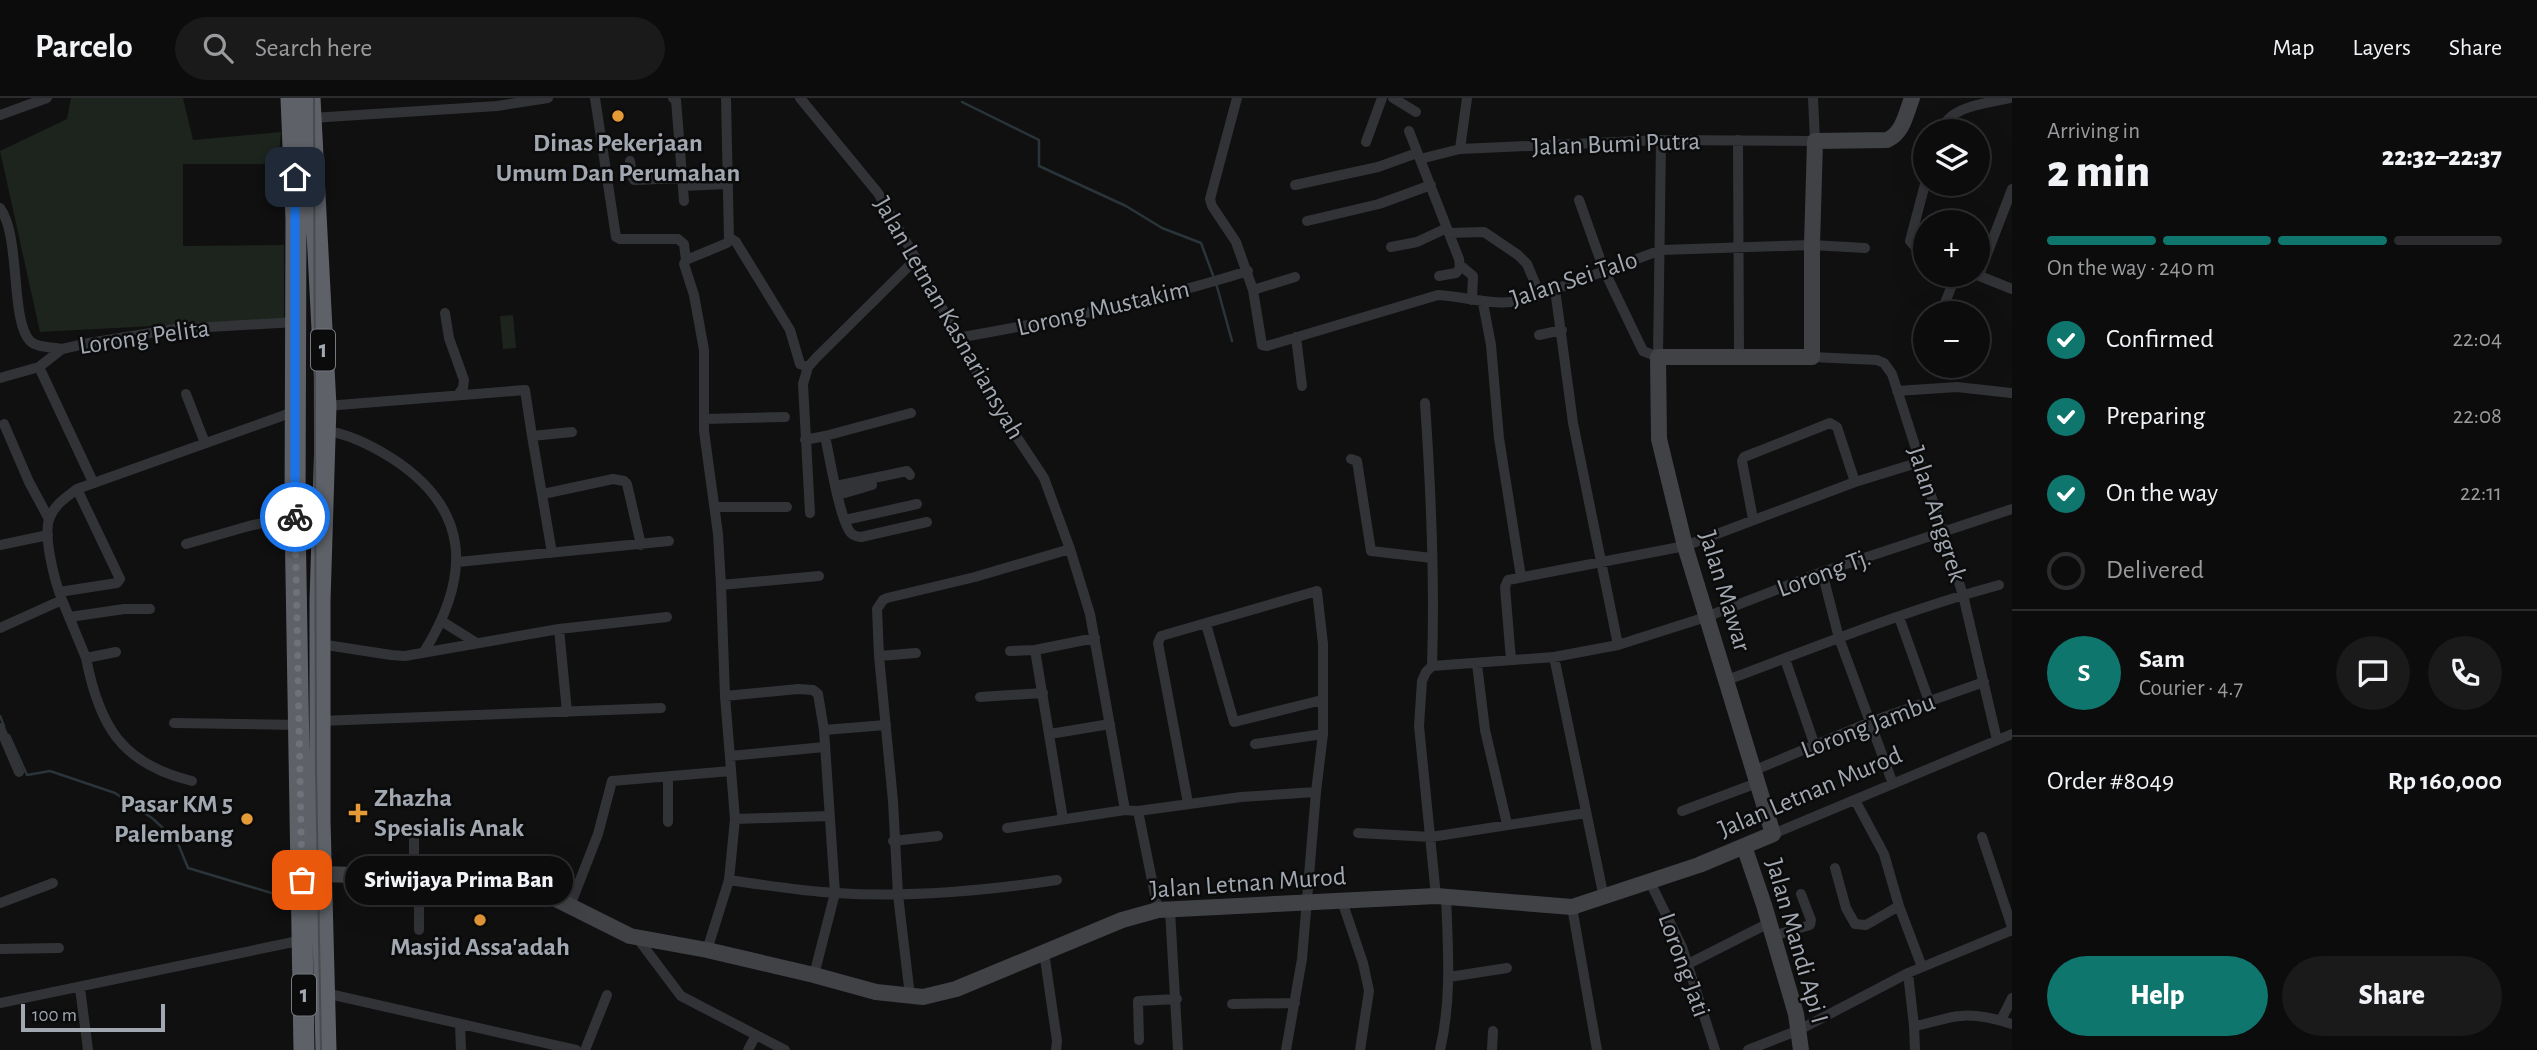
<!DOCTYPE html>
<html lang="en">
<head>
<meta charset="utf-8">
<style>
	:root { --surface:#0c0c0d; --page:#1a1a1b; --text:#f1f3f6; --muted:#9a9b9d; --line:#2c2c2e; --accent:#0f766e }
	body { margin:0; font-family:"Alegreya Sans",sans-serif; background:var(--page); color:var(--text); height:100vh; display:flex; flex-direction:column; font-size:26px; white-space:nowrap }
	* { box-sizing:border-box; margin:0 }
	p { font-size:23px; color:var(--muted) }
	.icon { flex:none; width:38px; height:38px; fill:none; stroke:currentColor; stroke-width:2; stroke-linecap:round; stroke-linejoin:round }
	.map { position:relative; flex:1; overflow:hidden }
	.details { display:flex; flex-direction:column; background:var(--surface); width:525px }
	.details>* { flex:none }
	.fabs { position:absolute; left:1913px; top:21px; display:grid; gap:14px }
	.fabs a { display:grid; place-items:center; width:77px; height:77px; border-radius:50%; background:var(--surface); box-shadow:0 7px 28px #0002,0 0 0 2px var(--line); font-size:35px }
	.scale { position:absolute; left:21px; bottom:18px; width:144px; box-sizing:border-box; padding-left:7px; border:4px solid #a2a8b1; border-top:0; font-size:19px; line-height:24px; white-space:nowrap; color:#a2a8b1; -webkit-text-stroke:5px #0b0b0c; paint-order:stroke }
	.pin { position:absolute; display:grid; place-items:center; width:60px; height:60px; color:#fff; margin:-30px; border-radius:14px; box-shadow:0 4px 10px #0006 }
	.courier { position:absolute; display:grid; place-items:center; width:70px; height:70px; margin:-35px; border:5px solid #1a73e8; border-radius:50%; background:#fff; color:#222; box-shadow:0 2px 9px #0007 }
	.bubble { position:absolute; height:49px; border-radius:24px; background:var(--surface); box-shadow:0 7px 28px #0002,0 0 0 2px var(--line); font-size:23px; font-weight:800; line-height:49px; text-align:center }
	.head em { font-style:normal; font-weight:800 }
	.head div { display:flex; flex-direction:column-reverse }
	.head { display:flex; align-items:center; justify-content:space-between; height:119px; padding:0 35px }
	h1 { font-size:46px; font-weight:800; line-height:52px }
	.bar { display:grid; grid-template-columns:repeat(4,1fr); gap:10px 7px; align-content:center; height:84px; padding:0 35px }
	.bar i { height:9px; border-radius:5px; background:var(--line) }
	.bar .current { background:var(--accent) }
	.bar p { grid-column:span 4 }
	.line { display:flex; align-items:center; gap:18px; padding:0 35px; border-top:2px solid var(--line) }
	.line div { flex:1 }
	.round { display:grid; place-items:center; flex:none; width:74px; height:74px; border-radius:37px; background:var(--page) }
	ol { padding:0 35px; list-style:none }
	li { display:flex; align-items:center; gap:21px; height:77px }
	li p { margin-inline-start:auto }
	li .icon { padding:7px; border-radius:50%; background:var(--accent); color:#fff; stroke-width:4 }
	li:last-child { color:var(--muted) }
	li i { width:38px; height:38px; border:4px solid var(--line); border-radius:50% }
	.button { display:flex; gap:14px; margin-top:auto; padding:14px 35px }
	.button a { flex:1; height:80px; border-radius:42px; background:var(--accent); color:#fff; font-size:28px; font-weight:800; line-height:80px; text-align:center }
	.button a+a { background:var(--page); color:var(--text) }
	header { display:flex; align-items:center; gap:42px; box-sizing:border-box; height:98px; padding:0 35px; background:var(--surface); border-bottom:2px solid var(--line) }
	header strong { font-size:33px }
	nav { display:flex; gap:38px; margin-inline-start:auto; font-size:24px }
	.search { width:490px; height:63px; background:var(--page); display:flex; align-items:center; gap:18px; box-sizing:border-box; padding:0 24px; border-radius:38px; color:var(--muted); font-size:26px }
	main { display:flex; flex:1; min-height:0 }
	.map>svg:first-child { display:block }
	.green { fill:#1d241d }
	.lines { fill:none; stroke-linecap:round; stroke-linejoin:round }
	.stream { stroke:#2b3439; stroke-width:2.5 }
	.street { stroke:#313336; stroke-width:10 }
	.secondary { stroke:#404246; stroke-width:16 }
	.highway { stroke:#5e6167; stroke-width:21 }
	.tram { stroke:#494b4f; stroke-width:2 }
	.done { stroke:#6f7379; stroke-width:7; stroke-dasharray:0 12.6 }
	.route { stroke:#1a73e8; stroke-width:9 }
	.poi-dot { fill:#e49a36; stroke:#0b0b0c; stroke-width:2.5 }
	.labels { text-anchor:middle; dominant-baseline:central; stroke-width:5; stroke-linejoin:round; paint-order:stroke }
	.shield { fill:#0b0b0c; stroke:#757980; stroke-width:2 }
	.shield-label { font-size:24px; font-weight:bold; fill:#a2a8b1 }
	.poi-label { font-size:26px; font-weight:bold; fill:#a2a8b1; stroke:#0b0b0c }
	.street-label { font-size:26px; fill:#a2a8b1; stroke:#0b0b0c }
</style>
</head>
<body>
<header>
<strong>Parcelo</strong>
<div class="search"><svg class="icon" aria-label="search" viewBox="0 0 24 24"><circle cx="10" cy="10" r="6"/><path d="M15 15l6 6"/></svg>Search here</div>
<nav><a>Map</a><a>Layers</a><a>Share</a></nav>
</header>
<main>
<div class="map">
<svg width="2012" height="952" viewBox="0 0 2012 952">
	<rect width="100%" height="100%" fill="#101011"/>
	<!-- green -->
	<path class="green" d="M71,0H183L193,42L281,34L278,66H183V148L284,147V221L40,234L0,53L67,21Z
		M513,217L516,250L503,251L500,218Z"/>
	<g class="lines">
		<!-- stream -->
		<path class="stream" d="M962,4L1039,42V68L1126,108L1162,130L1201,145L1214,180
			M1216,185L1232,243
			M0,618L4,628
			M9,637L27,677L50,673L115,695L152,720L177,743L188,770L288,800"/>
		<!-- street -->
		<path class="street" d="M595,0L616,139L620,141H678L684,146L686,162
			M673,0L676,2L684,103
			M800,0L878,95L916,161L987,294L1044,380L1070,451L1090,516L1125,712
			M1237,0L1210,101L1212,108L1236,144L1253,192
			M1393,0L1416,14
			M0,17L47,0
			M312,20L497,8L548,0
			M1409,33L1459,161L1460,170L1456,175L1439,178
			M1941,33C1950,7 1986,6 2010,0
			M1738,42L1739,258
			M1366,44L1382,0
			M1460,51L1467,0
			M1420,61L1460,51L1661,42L1815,43L1813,0
			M630,63L632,79L634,82L684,80
			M1295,87L1378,69L1417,55
			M684,88L727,86
			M1579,102L1604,172L1643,253L1658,259L1661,42
			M0,110C21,138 10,222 30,243C37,250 53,249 62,251
			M1307,123L1379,106L1431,87
			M1449,135L1484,134L1518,157L1527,166L1540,197
			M730,140L736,144L790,232L800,266L808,269
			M1391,149L1417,144L1447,130
			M1925,155L1917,151L1910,143L1925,86
			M1460,167L1473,178L1472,202
			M1977,177L2012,191
			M1979,177L2012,91
			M1295,179L1253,192L1262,247L1267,248L1438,197C1469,199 1495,209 1526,202L1661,152L1812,147L1865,150
			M1555,191L1573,325L1618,547
			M1483,205L1491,247L1499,340L1521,479
			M445,215L449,240L464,282L463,290L458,297
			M1941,215L1956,177
			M1539,237L1562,232
			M1296,239L1302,288
			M957,240C1055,223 1153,203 1248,173
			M1812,259L1877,262L1884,265L1892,276L1963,497L1997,642
			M39,269L93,384
			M0,280L39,269L62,251L89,245L175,231L296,224
			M1897,293L1957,289L2011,295
			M186,296L205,345
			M1425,305C1431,392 1435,481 1432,568
			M326,308L525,292L532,338L572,334
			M704,321L785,319
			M4,326L29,384L49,421
			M325,333C347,335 372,348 390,359C472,411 471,478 424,554
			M532,338L552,455
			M825,338L911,315
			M805,342L825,338C829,356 840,424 851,435C855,439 856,438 861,439L927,424
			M1351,361L1357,363L1371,453L1432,460
			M836,388L907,373L910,377
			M543,396L613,381L624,383L627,386L641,447
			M838,397L872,387
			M715,409H787
			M810,415L803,286L808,269L816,260L916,161
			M1753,421L1742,363L1744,359L1830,325L1837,329L1855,384
			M845,422L917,406
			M186,446L249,428L295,418
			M0,447L48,437
			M458,464L669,443
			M1822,474L1839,540L1893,686
			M721,487L718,436L704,333V252L694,197L684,166L686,162L727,145L729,142L726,0
			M59,494L117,485L120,481L77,391
			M62,502L86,560L116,554
			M70,519L124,511H150
			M1899,519L1929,603
			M443,524L475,544
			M1206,526L1234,624L1322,602
			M0,530L62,502C55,484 42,436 50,419C55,406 67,399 77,391L296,313
			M559,531L567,614
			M320,546L391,557L405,558L559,531L667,519
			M1010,553L1035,552
			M879,558L916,555
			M1554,559L1604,800
			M86,560C99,627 121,666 192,683
			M1785,561L1815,648
			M1511,562L1505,489L1508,482L1685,448L1855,384L1920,364
			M1477,566L1485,632L1507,726
			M1727,582C1816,549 1906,512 1999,487
			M725,598L798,591L813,592L818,596L824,632L835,795L814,877
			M980,599L1043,595
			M320,623L661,610
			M174,625L300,627
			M0,630L19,674
			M824,632L886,627
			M1050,636L1110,626
			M1255,646L1323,636
			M730,658L824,649
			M1753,673L1870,624L1984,584
			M668,679V724
			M1855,702L1884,756L1899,808L1922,869
			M1138,713L1158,812
			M1682,713L1757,685
			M735,721L829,718
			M1063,721L1035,552L1095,540
			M1007,730L1125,712L1138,713L1241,699L1316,694L1323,636V546L1317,493L1161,538L1158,545L1188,705
			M1358,735L1431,739L1586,715
			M1773,736L2012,636
			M1982,739L2012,829
			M893,743L938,738
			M1835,770L1846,810L1855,826L1866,827L1899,808
			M414,778V738
			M729,782C764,787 801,793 836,795C911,800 984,793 1057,782
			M1650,784L1682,849L1715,952
			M1436,798L1419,628L1422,583L1426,574L1432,568L1554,559L1618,547L1706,519L1822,474L2012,411
			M1342,803L1363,865L1369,893L1360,952
			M0,805L53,785
			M570,808L598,736L612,683L731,673
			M1572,809L1597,952
			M1170,812L1178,952
			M419,832V778
			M1773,838L1810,827L1811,822L1801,796
			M638,841L681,898L785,952
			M0,851L59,850
			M707,852L729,782L735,721L725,598L721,487L819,478
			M1044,854L1057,943L1056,952
			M1688,866L1769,825
			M1908,875L1914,928L1915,952
			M1449,879L1507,870
			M80,890L88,952
			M325,895L576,952
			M910,898L898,797L893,703L879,558L877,511L883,502L887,500L975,479L1070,451
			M0,905L303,842
			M1232,906L1295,905
			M2001,922L2012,900
			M460,926L461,952
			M1914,928C1930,926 1945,919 1960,918C1977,916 1996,921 2012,926
			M1139,942L1138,903L1177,901
			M585,952L607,897
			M748,952L756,937
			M1286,952L1302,861L1316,694
			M1440,952C1452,901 1448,850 1446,798
			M1492,952L1493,933
			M1748,952L1799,932L1908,875L2012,832"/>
		<!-- secondary -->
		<path class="secondary" d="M1744,748L1764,807L1796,916L1801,952
			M321,776L459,780L504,784L536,791L630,838L707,852L814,877L876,894L923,899L956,891L1122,822L1158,812L1436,798L1572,809L1699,767L1773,736L1685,448L1659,341L1658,259H1812V147L1815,43L1887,42C1903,35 1906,16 1912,0"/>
		<!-- highway -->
		<path class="highway" d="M291,0L296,121L295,418L304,952
			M310,0L326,308L320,503V722L326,952"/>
		<!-- tram -->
		<path class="tram" d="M314,0L316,672L321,952"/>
	</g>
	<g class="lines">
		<!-- done -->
		<path class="done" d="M295,419L302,782"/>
		<!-- route -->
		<path class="route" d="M295,419V79"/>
	</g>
	<!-- markers -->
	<g class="poi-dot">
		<circle cx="618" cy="18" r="7"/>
		<path d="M354.5 704.5h7v7h7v7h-7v7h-7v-7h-7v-7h7z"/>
		<circle cx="247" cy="721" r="7"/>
		<circle cx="480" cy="822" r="7"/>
	</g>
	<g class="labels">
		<!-- shield labels -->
		<g class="shield">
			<rect x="311" y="231.5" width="24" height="41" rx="5"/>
			<rect x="292" y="876.5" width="24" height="41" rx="5"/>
		</g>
		<g class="shield-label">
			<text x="323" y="252">1</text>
			<text x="304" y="897">1</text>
		</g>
		<!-- poi labels -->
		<g class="poi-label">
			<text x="618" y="45">Dinas Pekerjaan<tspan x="618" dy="30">Umum Dan Perumahan</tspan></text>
			<text x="374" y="700" text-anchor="start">Zhazha<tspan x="374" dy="30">Spesialis Anak</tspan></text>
			<text x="233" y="706" text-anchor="end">Pasar KM 5<tspan x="233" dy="30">Palembang</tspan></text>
			<text x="480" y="849">Masjid Assa'adah</text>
		</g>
		<!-- street labels -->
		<g class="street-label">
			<text transform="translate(1616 46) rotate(-2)">Jalan Bumi Putra</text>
			<text transform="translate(1574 181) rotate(-18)">Jalan Sei Talo</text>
			<text transform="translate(1103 210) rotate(-13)">Lorong Mustakim</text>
			<text transform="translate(949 220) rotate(60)">Jalan Letnan Kasnariansyah</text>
			<text transform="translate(144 239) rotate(-8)">Lorong Pelita</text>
			<text transform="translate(1937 416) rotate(72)">Jalan Anggrek</text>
			<text transform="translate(1824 475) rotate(-20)">Lorong Tj.</text>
			<text transform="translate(1725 493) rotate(73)">Jalan Mawar</text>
			<text transform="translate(1868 628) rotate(-21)">Lorong Jambu</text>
			<text transform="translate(1810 694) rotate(-23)">Jalan Letnan Murod</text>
			<text transform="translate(1248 785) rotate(-4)">Jalan Letnan Murod</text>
			<text transform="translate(1797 843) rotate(74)">Jalan Mandi Api I</text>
			<text transform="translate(1684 867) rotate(70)">Lorong Jati</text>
		</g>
	</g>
</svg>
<div class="fabs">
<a><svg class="icon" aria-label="layers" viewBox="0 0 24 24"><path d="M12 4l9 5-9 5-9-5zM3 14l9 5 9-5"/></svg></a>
<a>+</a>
<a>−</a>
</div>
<div class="scale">100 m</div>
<div class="pin" style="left:302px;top:782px;background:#ea580c"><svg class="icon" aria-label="bag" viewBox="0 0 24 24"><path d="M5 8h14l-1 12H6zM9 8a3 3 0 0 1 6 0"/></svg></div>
<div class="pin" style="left:295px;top:79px;background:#1f2937"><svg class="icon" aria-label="home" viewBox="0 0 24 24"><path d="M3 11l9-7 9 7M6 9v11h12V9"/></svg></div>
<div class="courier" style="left:295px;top:419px"><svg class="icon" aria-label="bike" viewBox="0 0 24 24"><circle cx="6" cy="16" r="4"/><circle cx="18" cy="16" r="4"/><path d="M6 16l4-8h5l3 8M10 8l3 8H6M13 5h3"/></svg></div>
<div class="bubble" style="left:345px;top:758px;width:228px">Sriwijaya Prima Ban</div>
</div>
<section class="details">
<div class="head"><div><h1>2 min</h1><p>Arriving in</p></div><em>22:32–22:37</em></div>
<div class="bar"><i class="current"></i><i class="current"></i><i class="current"></i><i></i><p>On the way · 240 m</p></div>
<ol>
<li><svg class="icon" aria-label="check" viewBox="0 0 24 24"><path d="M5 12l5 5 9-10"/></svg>Confirmed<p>22:04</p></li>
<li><svg class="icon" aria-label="check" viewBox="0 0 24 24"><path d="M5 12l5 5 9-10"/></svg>Preparing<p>22:08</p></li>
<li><svg class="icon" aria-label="check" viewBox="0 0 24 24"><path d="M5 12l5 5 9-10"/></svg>On the way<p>22:11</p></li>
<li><i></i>Delivered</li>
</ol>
<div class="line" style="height:126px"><b class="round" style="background:var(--accent);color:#fff">S</b><div><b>Sam</b><p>Courier · 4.7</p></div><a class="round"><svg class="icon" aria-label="chat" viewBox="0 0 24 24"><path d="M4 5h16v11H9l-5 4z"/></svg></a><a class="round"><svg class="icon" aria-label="phone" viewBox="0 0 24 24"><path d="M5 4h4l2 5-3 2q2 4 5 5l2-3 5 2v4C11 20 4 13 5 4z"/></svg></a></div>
<div class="line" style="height:91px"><div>Order #8049</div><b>Rp 160,000</b></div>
<div class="button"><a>Help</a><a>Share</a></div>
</section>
</main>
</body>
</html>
